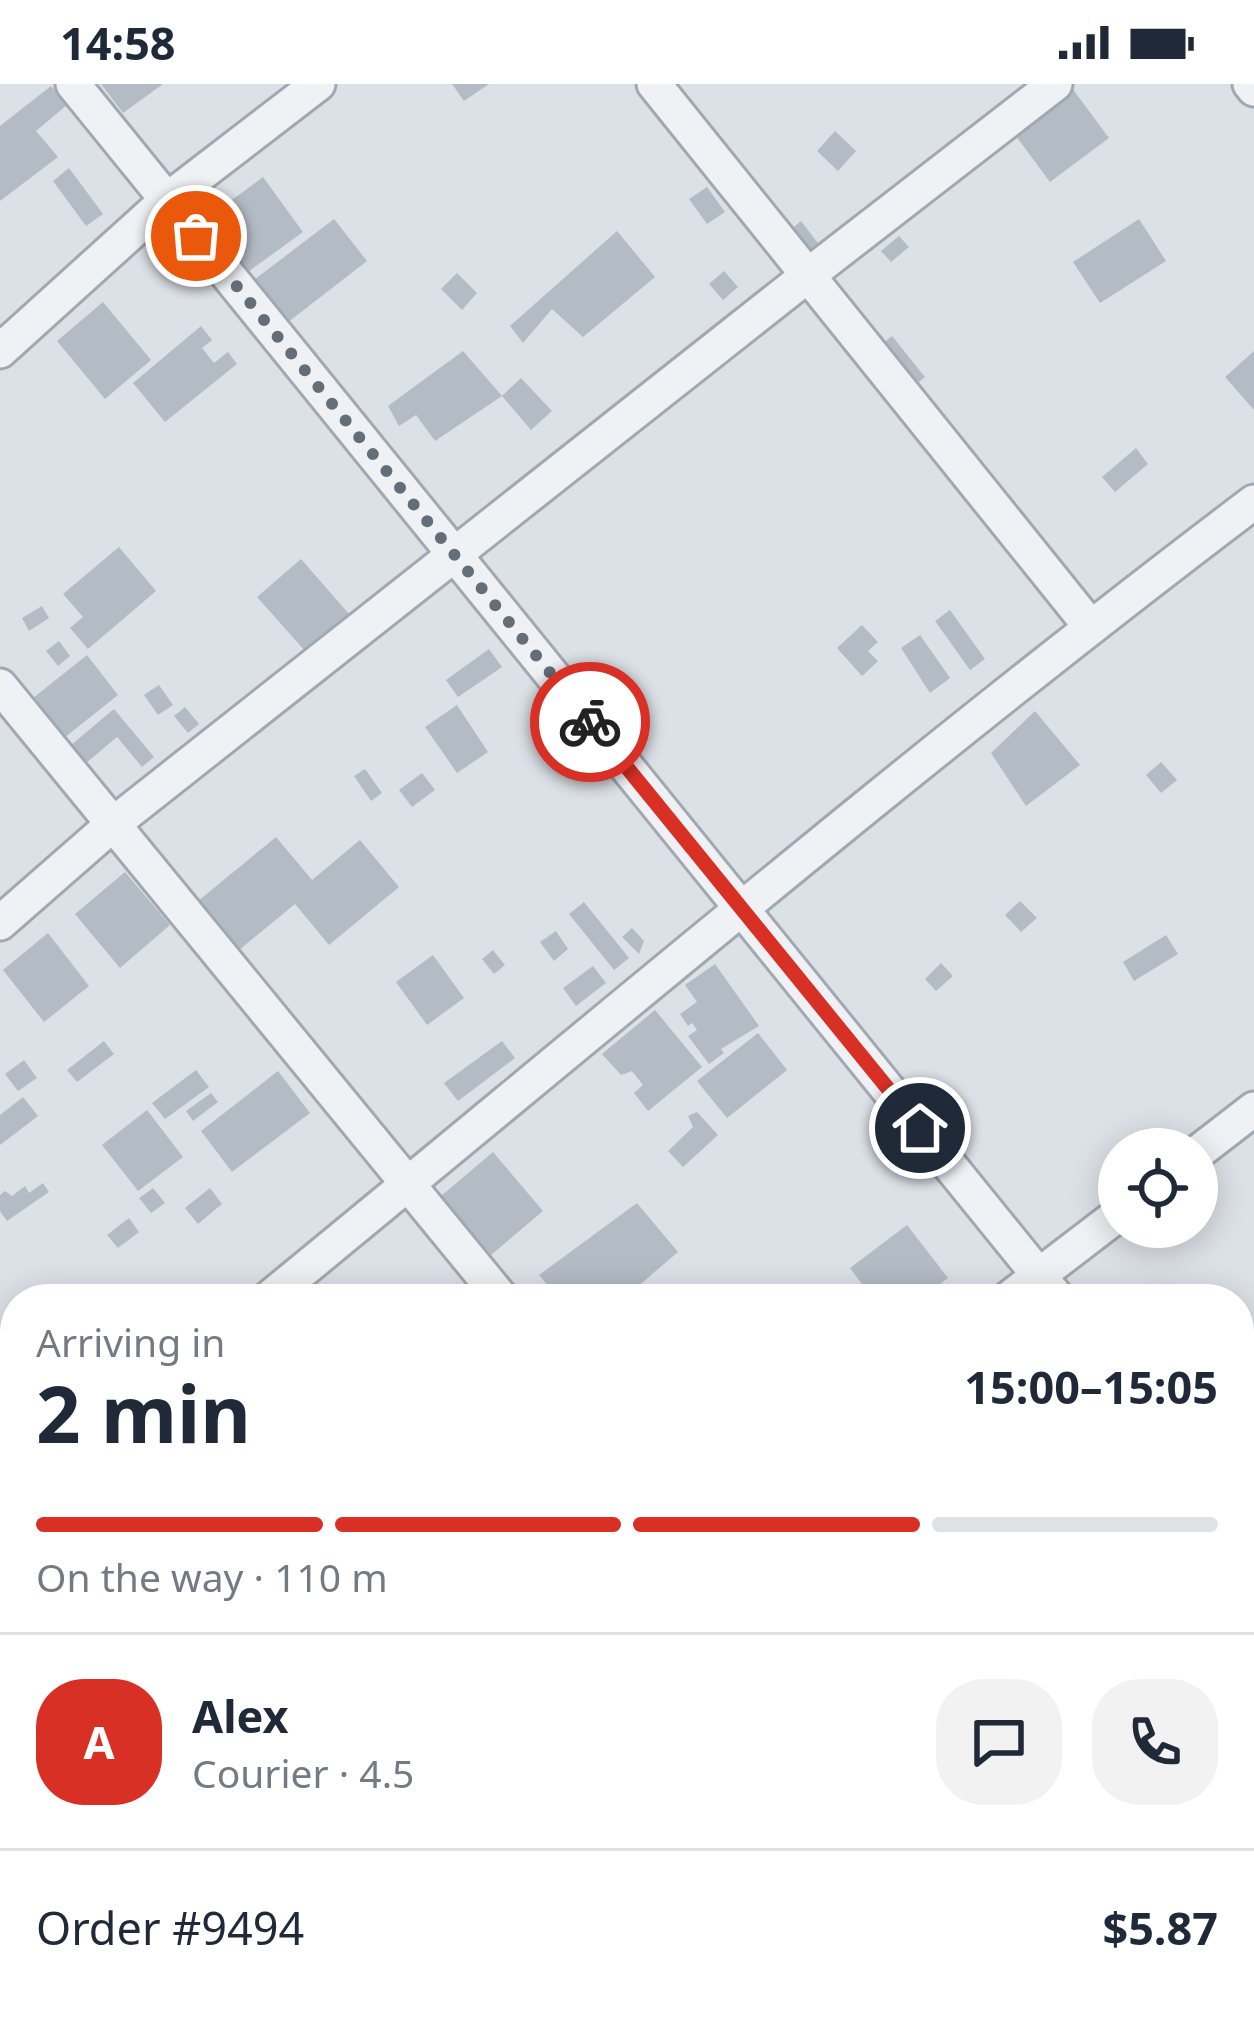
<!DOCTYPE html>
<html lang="en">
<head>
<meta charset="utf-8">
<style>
	:root { --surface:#fff; --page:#f2f2f3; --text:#1f2937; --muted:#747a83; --line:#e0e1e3; --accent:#d93025 }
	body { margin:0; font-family:"Noto Sans",sans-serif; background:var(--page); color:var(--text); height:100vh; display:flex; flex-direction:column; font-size:45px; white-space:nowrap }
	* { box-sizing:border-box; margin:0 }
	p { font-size:39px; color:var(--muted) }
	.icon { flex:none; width:66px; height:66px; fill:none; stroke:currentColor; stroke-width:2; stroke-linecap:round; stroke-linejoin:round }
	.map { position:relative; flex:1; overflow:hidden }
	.side { position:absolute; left:0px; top:1200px; width:1254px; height:747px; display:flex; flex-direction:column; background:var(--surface); border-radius:48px 48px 0 0; box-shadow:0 6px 30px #0003 }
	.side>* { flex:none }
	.controls { position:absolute; left:1098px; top:1044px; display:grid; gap:24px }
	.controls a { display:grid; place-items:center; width:120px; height:120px; border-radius:50%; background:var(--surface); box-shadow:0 6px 30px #0003; font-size:60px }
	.pin { position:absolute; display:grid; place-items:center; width:102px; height:102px; color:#fff; margin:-51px; border:6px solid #fff; border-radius:50%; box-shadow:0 3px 12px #0007 }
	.courier { position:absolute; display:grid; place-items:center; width:120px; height:120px; margin:-60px; border:9px solid #d93025; border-radius:50%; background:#fff; color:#222; box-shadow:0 3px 15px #0007 }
	.overview em { font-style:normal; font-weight:700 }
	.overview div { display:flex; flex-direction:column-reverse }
	.overview { display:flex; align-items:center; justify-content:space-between; height:204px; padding:0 36px }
	h1 { font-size:78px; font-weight:700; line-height:90px }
	.bar { display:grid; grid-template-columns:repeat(4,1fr); gap:18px 12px; align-content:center; height:144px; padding:0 36px }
	.bar i { height:15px; border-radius:9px; background:var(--line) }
	.bar .selected { background:var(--accent) }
	.bar p { grid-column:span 4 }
	.line { display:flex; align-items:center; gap:30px; padding:0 36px; border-top:3px solid var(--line) }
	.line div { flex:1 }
	.round { display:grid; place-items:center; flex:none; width:126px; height:126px; border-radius:48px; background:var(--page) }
	.status { display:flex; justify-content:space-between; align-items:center; height:84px; padding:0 60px; background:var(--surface); direction:ltr }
	.status svg { height:33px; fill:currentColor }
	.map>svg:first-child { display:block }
	.building { fill:#b3bbc4 }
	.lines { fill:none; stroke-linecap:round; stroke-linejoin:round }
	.street-casing { stroke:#a1a8b1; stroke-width:39 }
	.street { stroke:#eff1f5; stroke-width:33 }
	.done { stroke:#646e79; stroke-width:12; stroke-dasharray:0 21.6 }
	.route { stroke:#d93025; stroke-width:15 }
</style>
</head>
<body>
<div class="status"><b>14:58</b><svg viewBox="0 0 49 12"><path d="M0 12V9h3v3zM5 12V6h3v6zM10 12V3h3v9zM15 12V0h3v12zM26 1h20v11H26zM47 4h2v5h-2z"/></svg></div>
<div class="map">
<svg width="1254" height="1946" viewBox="0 0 1254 1946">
	<rect width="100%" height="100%" fill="#dce1e7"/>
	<!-- building -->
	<path class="building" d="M101,0H163L123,29Z
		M452,0H489L464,17Z
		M1069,0L1109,54L1050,98L1005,37Z
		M51,2L67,21L36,47L58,73L0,117V42Z
		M835,47L856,67L838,87L817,67Z
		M69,84L103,130L86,142L53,97Z
		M263,93L303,148L245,190L232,173L247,162L234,144L220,154L206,135Z
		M707,103L725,128L707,140L689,115Z
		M334,135L367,177L287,239L254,196Z
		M1139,135L1166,177L1100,219L1073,178Z
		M801,137L818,159L804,170L787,149Z
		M617,147L655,193L583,253L552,225L523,259L510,242Z
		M899,152L909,163L891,178L881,167Z
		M724,187L738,203L723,216L709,200Z
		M457,189L477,209L462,226L441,205Z
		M103,218L151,276L105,315L57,257Z
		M201,242L212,256L202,264L214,279L228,268L237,280L165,338L133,299Z
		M892,252L925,293L909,306L876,265Z
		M463,267L502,312L435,357L416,331L399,342L388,322Z
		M1254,267V326L1225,293Z
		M521,294L552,327L531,346L502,312Z
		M1136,364L1148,380L1115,408L1102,393Z
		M119,463L156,507L88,565L70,544L83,533L63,510Z
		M301,475L349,530L306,568L257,513Z
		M42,522L49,534L29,547L22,534Z
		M950,526L985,575L970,586L935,537Z
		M862,541L878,558L868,567L878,577L862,592L837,564Z
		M920,551L950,594L930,609L901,564Z
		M59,557L70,572L58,582L46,567Z
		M489,565L502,583L458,613L446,596Z
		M87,571L118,611L54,662L23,622Z
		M159,601L173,621L158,631L144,611Z
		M457,621L488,668L457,689L425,643Z
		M185,623L199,640L188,649L174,632Z
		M114,625L154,673L142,683L117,653L74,689L59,671Z
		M1035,627L1080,681L1026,722L991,669Z
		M1161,678L1177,696L1161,709L1146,691Z
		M365,685L382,709L371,717L354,692Z
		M422,689L435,706L412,723L399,706Z
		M276,753L312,796L360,756L399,803L329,861L295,820L239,866L198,817Z
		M125,788L170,841L120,884L75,830Z
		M1020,817L1037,834L1021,848L1005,831Z
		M584,818L629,874L614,886L569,830Z
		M632,844L644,857L639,870L622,853Z
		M556,847L568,865L554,877L540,858Z
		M48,849L89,902L44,938L3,886Z
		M1166,851L1178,870L1134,897L1123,878Z
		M493,866L505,881L494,890L482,875Z
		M433,871L464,914L427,941L396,898Z
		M941,879L953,892L936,907L925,895Z
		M715,880L759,942L721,965L724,969L709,980L688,952L697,946L692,939L688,942L680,930L697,918L685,901Z
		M593,882L606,899L576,922L563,904Z
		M655,926L702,983L648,1027L634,1009L643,1001L632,987L621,991L602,970Z
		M758,949L787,986L727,1034L697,997Z
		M104,957L114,970L77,998L67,986Z
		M502,957L515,974L458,1017L444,999Z
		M24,976L37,994L18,1007L5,990Z
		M196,986L209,1003L165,1035L152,1019Z
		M278,987L310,1029L232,1088L201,1047Z
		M211,1009L218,1018L193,1037L186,1027Z
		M23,1013L38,1032L0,1061V1031Z
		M147,1026L183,1073L138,1107L102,1061Z
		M697,1028L718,1051L683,1083L668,1067L693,1043L688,1032Z
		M493,1068L543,1127L491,1171L441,1112Z
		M43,1099L49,1108L7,1137L0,1127V1111L5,1107L12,1112L25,1102L29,1109Z
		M153,1104L165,1119L151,1129L139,1114Z
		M210,1104L222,1120L198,1140L185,1124Z
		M637,1119L678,1168L623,1215H559L539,1191Z
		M129,1134L139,1148L118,1164L107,1151Z
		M907,1141L948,1194L920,1215H873L850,1184Z
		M0,1336L15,1356L0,1367Z
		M11,1473L15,1477V1556L0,1539V1483Z
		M9,1618L15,1626V1637L3,1646L0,1643V1625Z
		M13,1732L15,1802L0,1816V1744Z
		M1254,1839V1918L1239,1930V1853Z
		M15,1890V1932H49L57,1946H0V1900Z
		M1040,1932H1055L1066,1946H1041L1037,1940Z"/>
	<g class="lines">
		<!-- street casing -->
		<g class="street-casing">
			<path id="street" d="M73,0L1058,1215
				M654,0L1090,542
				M1250,0L1254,5
				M0,267L167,116L318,0
				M0,602L502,1215
				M0,839L112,741L807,192L1055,0
				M1197,1069L1254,1025
				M268,1215C595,947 917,673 1254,418
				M1008,1215L1119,1130
				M0,1280L15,1298
				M0,1433L15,1421
				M1239,1440L1254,1458
				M1239,1685L1254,1673
				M524,1932L536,1946
				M1090,1932L1101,1946
				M92,1946L109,1932
				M893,1946L911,1932"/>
		</g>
		<!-- street -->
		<use href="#street" class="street"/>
	</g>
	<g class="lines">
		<!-- done -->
		<path class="done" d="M196,152L590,638"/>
		<!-- route -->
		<path class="route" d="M590,638L920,1044"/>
	</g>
</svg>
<div class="controls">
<a><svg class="icon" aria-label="locate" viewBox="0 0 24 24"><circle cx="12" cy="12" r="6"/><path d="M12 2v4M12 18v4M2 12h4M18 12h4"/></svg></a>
</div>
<div class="pin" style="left:196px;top:152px;background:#ea580c"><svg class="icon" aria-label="bag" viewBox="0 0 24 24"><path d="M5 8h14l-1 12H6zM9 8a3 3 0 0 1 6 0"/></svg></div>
<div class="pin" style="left:920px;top:1044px;background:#1f2937"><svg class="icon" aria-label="home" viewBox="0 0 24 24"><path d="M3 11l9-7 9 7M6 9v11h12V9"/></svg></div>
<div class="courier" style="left:590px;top:638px"><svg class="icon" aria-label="bike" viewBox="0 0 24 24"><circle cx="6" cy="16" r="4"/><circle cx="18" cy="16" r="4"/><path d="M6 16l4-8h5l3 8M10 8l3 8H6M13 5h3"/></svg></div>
<section class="side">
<div class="overview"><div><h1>2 min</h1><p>Arriving in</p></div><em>15:00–15:05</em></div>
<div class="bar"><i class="selected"></i><i class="selected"></i><i class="selected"></i><i></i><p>On the way · 110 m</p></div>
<div class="line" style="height:216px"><b class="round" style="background:var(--accent);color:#fff">A</b><div><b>Alex</b><p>Courier · 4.5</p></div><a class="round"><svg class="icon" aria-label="chat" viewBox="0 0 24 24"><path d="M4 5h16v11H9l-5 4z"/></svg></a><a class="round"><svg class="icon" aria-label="phone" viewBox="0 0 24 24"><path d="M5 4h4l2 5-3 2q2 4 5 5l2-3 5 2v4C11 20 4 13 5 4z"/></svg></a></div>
<div class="line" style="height:156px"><div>Order #9494</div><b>$5.87</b></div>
</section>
</div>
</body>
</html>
